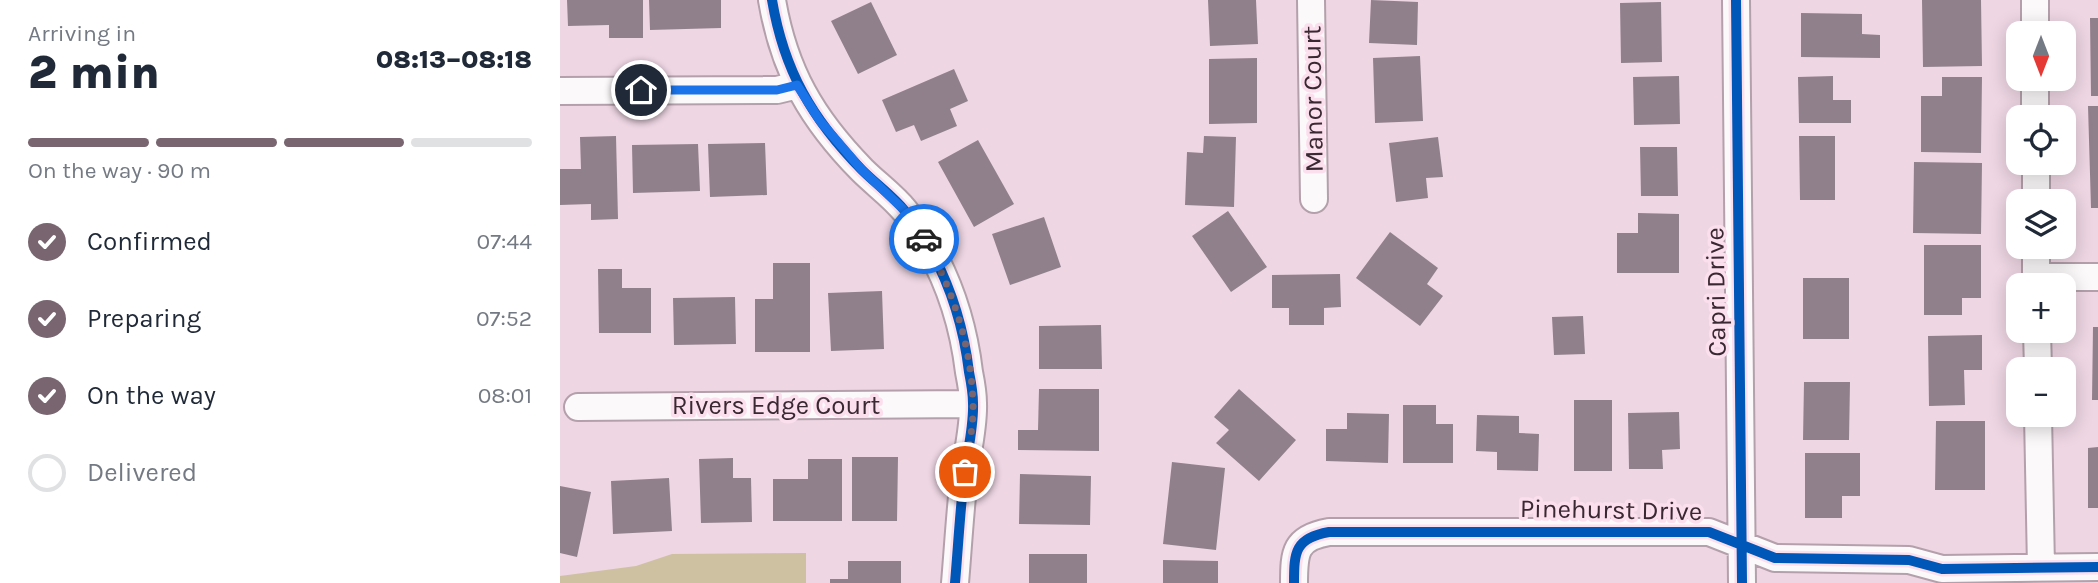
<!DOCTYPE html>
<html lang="en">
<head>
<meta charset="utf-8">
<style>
	:root { --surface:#fff; --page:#f6f6f7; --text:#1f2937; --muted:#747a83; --line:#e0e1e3; --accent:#78656f }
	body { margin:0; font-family:Karla,sans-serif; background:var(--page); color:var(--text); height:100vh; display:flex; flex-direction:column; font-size:26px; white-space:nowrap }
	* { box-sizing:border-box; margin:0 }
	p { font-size:23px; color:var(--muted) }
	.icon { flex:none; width:38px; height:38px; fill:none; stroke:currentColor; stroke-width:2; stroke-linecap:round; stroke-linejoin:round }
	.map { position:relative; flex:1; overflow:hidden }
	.details { display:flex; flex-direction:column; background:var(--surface); width:560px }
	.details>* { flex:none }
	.needle { width:46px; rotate:180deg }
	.tools { position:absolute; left:1446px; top:21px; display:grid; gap:14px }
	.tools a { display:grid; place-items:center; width:70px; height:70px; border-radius:14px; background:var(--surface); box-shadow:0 4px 18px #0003; font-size:35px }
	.pin { position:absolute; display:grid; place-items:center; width:60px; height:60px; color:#fff; margin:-30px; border:4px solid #fff; border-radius:50%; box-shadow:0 2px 7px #0007 }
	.courier { position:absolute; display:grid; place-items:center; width:70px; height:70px; margin:-35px; border:5px solid #1a73e8; border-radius:50%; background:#fff; color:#222; box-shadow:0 2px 9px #0007 }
	.summary em { font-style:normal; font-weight:800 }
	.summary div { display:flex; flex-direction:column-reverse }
	.summary { display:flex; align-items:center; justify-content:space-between; height:119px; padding:0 28px }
	h1 { font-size:46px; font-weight:800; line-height:52px }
	.bar { display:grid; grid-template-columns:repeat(4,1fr); gap:10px 7px; align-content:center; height:84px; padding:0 28px }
	.bar i { height:9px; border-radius:5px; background:var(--line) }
	.bar .selected { background:var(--accent) }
	.bar p { grid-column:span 4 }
	ol { padding:0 28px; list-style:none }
	li { display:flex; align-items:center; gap:21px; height:77px }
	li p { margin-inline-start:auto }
	li .icon { padding:7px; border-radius:50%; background:var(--accent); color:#fff; stroke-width:4 }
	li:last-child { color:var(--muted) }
	li i { width:38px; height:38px; border:4px solid var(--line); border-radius:50% }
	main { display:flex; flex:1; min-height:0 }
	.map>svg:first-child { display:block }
	.green { fill:#cec1a2 }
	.building { fill:#90808c }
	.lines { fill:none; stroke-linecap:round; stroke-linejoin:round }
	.minor-casing { stroke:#b3a0aa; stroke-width:30 }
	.minor { stroke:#fcf9fb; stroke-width:26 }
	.cycleway-casing { stroke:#fbdfed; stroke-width:15 }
	.cycleway { stroke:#0057b8; stroke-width:10 }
	.done { stroke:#78656f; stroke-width:7; stroke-dasharray:0 12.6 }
	.route { stroke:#1a73e8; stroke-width:9 }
	.labels { text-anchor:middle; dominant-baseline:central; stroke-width:7; stroke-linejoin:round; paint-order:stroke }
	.street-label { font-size:26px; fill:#392831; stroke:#fbdfed }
</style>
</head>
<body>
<main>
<section class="details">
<div class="summary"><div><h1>2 min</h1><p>Arriving in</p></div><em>08:13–08:18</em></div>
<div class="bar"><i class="selected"></i><i class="selected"></i><i class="selected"></i><i></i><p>On the way · 90 m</p></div>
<ol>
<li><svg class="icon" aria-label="check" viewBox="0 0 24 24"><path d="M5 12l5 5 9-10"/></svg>Confirmed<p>07:44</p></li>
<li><svg class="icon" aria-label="check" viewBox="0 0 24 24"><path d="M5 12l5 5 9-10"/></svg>Preparing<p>07:52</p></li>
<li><svg class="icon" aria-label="check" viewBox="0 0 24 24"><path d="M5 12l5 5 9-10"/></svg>On the way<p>08:01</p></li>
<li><i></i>Delivered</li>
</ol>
</section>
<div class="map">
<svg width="1538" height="583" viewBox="0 0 1538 583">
	<rect width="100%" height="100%" fill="#eed6e3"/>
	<!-- green -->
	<path class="green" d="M246,553V583H0V576L76,566L112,554Z"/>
	<!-- building -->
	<path class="building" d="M7,0H83V38H49V25L8,26Z
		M89,0H161V28L90,30Z
		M648,0H696L698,44L650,46Z
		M811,0L858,2L857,45L809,43Z
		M1362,0H1421L1422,66L1363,67Z
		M311,2L337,55L298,74L271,21Z
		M1101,2L1102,62L1061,63L1060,3Z
		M1241,13L1302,14V34L1320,35V58L1241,57Z
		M1530,18H1538V96H1531Z
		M860,56L863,121L815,123L813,58Z
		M697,58V123L649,124V59Z
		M394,69L408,101L390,109L397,126L361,141L354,125L336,132L322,100Z
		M1119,76L1120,124L1074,125L1073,77Z
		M1273,76V100H1291V123H1239L1238,77Z
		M1382,77H1422L1421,153L1361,152V96H1382Z
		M1528,106H1538V208H1531Z
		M56,136L58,219L31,220V204L0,205V169H21L20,137Z
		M644,136L676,137L674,207L625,205L627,152L643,153Z
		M1239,136H1275V200H1240Z
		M878,137L883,177L866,178L868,198L836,202L829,143Z
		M418,140L454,204L414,227L378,162Z
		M205,143L207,195L150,197L148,144Z
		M138,144L140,191L73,193L72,145Z
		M1080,147H1117L1118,196H1081Z
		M1354,162L1422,163L1421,234L1353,233Z
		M668,211L707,267L671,292L632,236Z
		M1078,213L1119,214V273H1057V233H1078Z
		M484,217L501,267L450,285L432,234Z
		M830,232L878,268L867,284L883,296L860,326L796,278Z
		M1364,245H1421V298H1402V315H1364Z
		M213,263H250V352H195V299H213Z
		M38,269H62V288H91V333H39Z
		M780,274L781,307L764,308V325H729V308H712V275Z
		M1243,278H1289V339H1243Z
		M322,291L324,349L271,351L268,293Z
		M175,297L176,344L114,345L113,298Z
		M1023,316L1025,354L994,355L992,317Z
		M541,325L542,369H479V326Z
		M1533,327H1538V400H1532Z
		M1422,335V370H1404L1405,405L1369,406L1368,336Z
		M1244,382H1290L1289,440H1243Z
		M479,389H539V451L458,450V430H478Z
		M679,389L736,440L699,481L656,443L669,430L654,417Z
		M1014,400H1052V471H1014Z
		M843,405H876V424H893V463H843Z
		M1119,412L1120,449L1102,450L1103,469H1069L1068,413Z
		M787,413L829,414L828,463L766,461V429H787Z
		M917,415L959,416V433L979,434L978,471L937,470V452L916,451Z
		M1376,421H1425V490H1375Z
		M1538,447V508H1528V448Z
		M1245,453H1300V496H1282V518H1245Z
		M292,457H338L337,521H292Z
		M173,458V478H191L192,522L141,523L139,459Z
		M248,459H282V521H213V479H248Z
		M612,462L665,468L656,550L603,544Z
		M460,474L531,476L530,525L459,524Z
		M109,478L112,531L53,534L51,481Z
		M0,486L31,492L17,557L0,553Z
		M469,554H527V583H469Z
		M603,560L658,561V583H603Z
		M288,561H341V583H270V579H288Z"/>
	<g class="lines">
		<!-- minor casing -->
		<g class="minor-casing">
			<path id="minor" d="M212,0C224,71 252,119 302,170C316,184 333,196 345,211C381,258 402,313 409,372C411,382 413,393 413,403C414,427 407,453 404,477C400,512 398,548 395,583
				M751,0L754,199
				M1176,0L1182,583
				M1475,0V33
				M1475,79V117
				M0,91L217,90L238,85
				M1476,163V201
				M1476,247V285
				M1476,277H1538
				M1477,331L1478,369
				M18,407L413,404
				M1478,415L1481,567
				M734,583C734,552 735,538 769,532H1149L1215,558L1349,560L1382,569L1538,567"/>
		</g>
		<!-- minor -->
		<use href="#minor" class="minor"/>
		<!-- cycleway casing -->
		<g class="cycleway-casing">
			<path id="cycleway" d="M212,0C224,71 252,119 302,170C316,184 333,196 345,211C381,258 402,313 409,372C411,382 413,393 413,403C414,427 407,453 404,477C400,512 398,548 395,583
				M1176,0L1182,583
				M734,583C734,552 735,538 769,532H1149L1215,558L1349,560L1382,569L1538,567"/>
		</g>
		<!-- cycleway -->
		<use href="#cycleway" class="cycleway"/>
	</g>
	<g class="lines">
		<!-- done -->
		<path class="done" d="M364,239C393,289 411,345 413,403C414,425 408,450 405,472"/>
		<!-- route -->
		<path class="route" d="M81,90H217L237,85L260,121L302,170L343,209L364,239"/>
	</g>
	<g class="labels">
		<!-- street labels -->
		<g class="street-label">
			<text transform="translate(753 99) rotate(-91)">Manor Court</text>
			<text transform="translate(1156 292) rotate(-91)">Capri Drive</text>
			<text x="216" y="405">Rivers Edge Court</text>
			<text transform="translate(1051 510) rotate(1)">Pinehurst Drive</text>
		</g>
	</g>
</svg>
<div class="tools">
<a><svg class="needle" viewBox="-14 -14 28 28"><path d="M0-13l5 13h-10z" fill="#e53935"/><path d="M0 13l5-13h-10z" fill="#747a83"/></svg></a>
<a><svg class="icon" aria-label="locate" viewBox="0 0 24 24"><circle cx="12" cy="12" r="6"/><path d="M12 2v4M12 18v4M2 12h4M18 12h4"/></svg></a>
<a><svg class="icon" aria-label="layers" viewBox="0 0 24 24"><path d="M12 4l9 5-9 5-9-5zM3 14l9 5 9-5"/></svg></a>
<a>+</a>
<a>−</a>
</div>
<div class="pin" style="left:405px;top:472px;background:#ea580c"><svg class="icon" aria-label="bag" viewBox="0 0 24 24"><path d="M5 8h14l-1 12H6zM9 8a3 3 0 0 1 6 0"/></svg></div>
<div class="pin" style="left:81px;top:90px;background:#1f2937"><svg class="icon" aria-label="home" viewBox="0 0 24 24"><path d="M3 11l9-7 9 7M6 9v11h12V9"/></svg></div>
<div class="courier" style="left:364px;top:239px"><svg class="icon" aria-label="car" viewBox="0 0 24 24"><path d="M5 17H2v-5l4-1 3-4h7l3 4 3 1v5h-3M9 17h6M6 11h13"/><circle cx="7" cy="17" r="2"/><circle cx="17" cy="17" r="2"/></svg></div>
</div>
</main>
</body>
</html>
